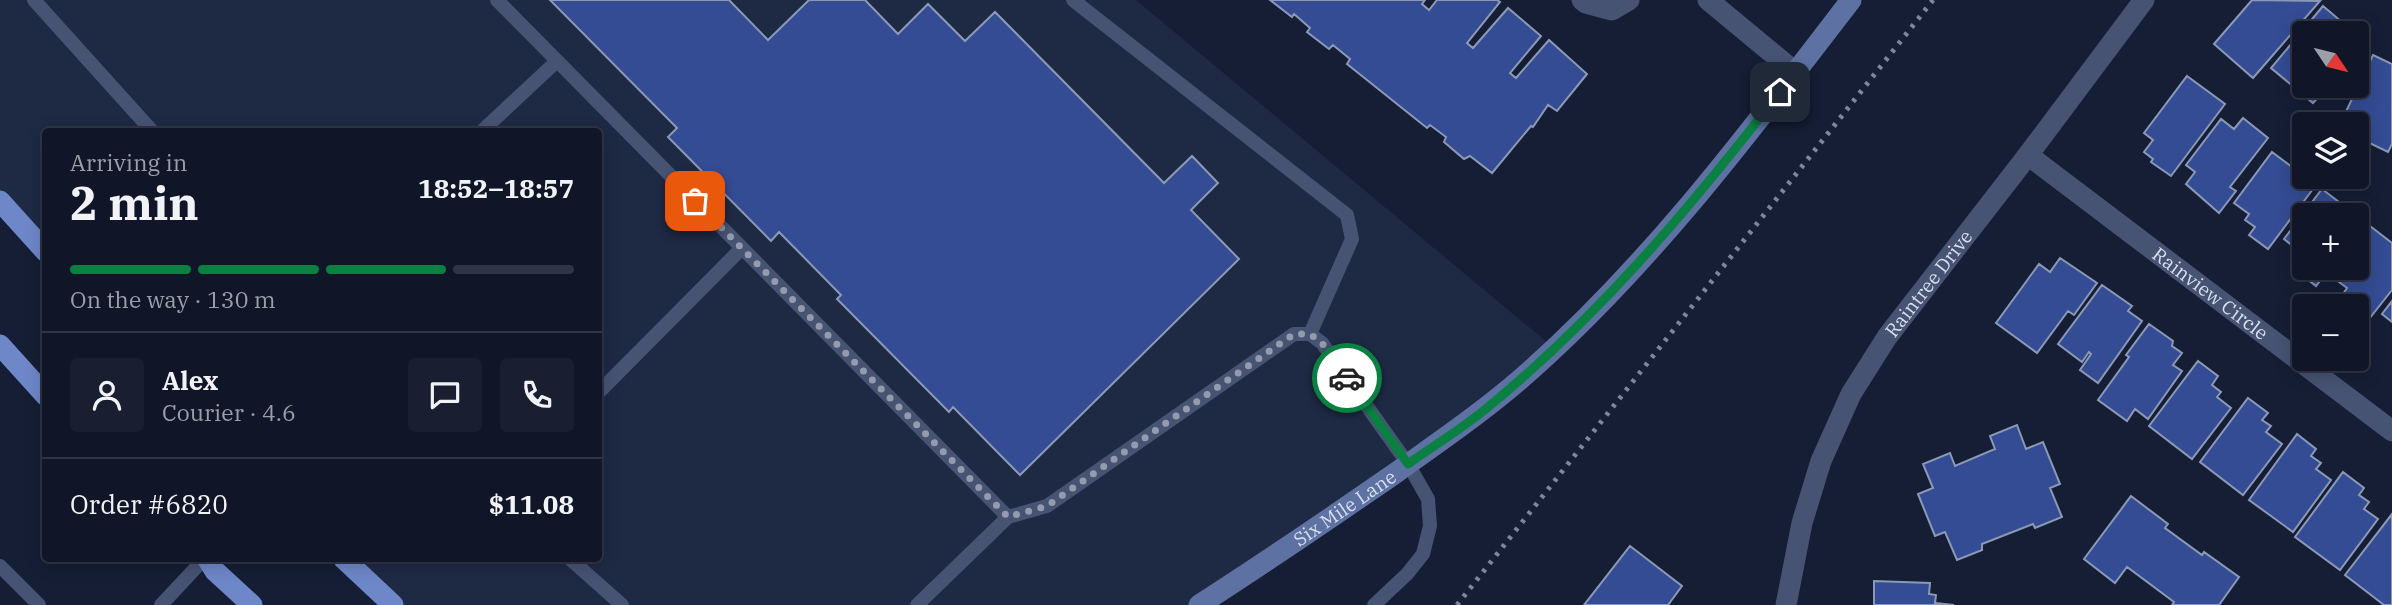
<!DOCTYPE html>
<html lang="en">
<head>
<meta charset="utf-8">
<style>
	:root { --surface:#101628; --page:#191f30; --text:#f1f3f6; --muted:#9c9fa8; --line:#303545; --accent:#0b8043 }
	body { margin:0; font-family:"IBM Plex Serif",serif; background:var(--page); color:var(--text); height:100vh; display:flex; flex-direction:column; font-size:26px; white-space:nowrap }
	* { box-sizing:border-box; margin:0 }
	p { font-size:23px; color:var(--muted) }
	.icon { flex:none; width:38px; height:38px; fill:none; stroke:currentColor; stroke-width:2; stroke-linecap:round; stroke-linejoin:round }
	.map { position:relative; flex:1; overflow:hidden }
	.side { position:absolute; left:42px; top:128px; width:560px; height:434px; display:flex; flex-direction:column; background:var(--surface); border-radius:7px; box-shadow:0 4px 18px #0003,0 0 0 2px var(--line) }
	.side>* { flex:none }
	.needle { width:46px; rotate:125deg }
	.tools { position:absolute; left:2292px; top:21px; display:grid; gap:14px }
	.tools a { display:grid; place-items:center; width:77px; height:77px; border-radius:7px; background:var(--surface); box-shadow:0 4px 18px #0003,0 0 0 2px var(--line); font-size:35px }
	.pin { position:absolute; display:grid; place-items:center; width:60px; height:60px; color:#fff; margin:-30px; border-radius:14px; box-shadow:0 4px 10px #0006 }
	.courier { position:absolute; display:grid; place-items:center; width:70px; height:70px; margin:-35px; border:5px solid #0b8043; border-radius:50%; background:#fff; color:#222; box-shadow:0 2px 9px #0007 }
	.summary em { font-style:normal; font-weight:800 }
	.summary div { display:flex; flex-direction:column-reverse }
	.summary { display:flex; align-items:center; justify-content:space-between; height:119px; padding:0 28px }
	h1 { font-size:46px; font-weight:800; line-height:52px }
	.bar { display:grid; grid-template-columns:repeat(4,1fr); gap:10px 7px; align-content:center; height:84px; padding:0 28px }
	.bar i { height:9px; border-radius:5px; background:var(--line) }
	.bar .on { background:var(--accent) }
	.bar p { grid-column:span 4 }
	.line { display:flex; align-items:center; gap:18px; padding:0 28px; border-top:2px solid var(--line) }
	.line div { flex:1 }
	.round { display:grid; place-items:center; flex:none; width:74px; height:74px; border-radius:7px; background:var(--page) }
	.map>svg:first-child { display:block }
	.built { fill:#1e2944 }
	.building { fill:#344c94; stroke:#8c99b6; stroke-width:2 }
	.lines { fill:none; stroke-linecap:round; stroke-linejoin:round }
	.lane { stroke:#475373; stroke-width:14 }
	.street { stroke:#475373; stroke-width:21 }
	.secondary { stroke:#5d71a3; stroke-width:21 }
	.primary { stroke:#6e87c8; stroke-width:21 }
	.rail { stroke:#7e8699; stroke-width:5; stroke-dasharray:3.5 7; stroke-linecap:butt }
	.done { stroke:#949bad; stroke-width:7; stroke-dasharray:0 12.6 }
	.route { stroke:#0b8043; stroke-width:9 }
	.labels { text-anchor:middle; dominant-baseline:central; stroke-width:6; stroke-linejoin:round; paint-order:stroke }
	.street-label { font-size:19px; fill:#d8dfee; stroke:#151e35 }
</style>
</head>
<body>
<div class="map">
<svg width="2392" height="605" viewBox="0 0 2392 605">
	<rect width="100%" height="100%" fill="#151e35"/>
	<!-- built -->
	<path class="built" d="M0,0H1136L1554,348L1199,605H393L343,558H598V131H46L45,252L0,201Z"/>
	<!-- building -->
	<path class="building" d="M550,0H729L768,40L809,0H865L898,34L928,4L965,41L995,12L1164,183L1192,156L1218,183L1191,210L1239,259L1020,475L953,407L949,412L837,299L841,295L779,232L771,241L668,137L677,128Z
		M1270,0H1425L1422,4L1429,10L1437,0H1497L1500,2L1467,43L1473,48L1508,8L1541,36L1510,73L1516,78L1549,40L1587,74L1557,111L1548,105L1533,127L1531,126L1492,173L1470,156L1464,159L1444,142L1446,137L1430,125L1427,128L1347,64L1350,59L1333,45L1329,49L1307,32L1310,28L1294,14L1292,17Z
		M2252,0L2320,1L2253,78L2214,44Z
		M2323,6L2342,22L2337,28L2344,33H2305V86H2328L2313,103L2271,68Z
		M2373,55L2392,64V144L2388,152L2357,137V124H2340Z
		M2187,76L2225,104L2171,176L2151,162L2153,159L2144,152L2153,140L2144,133Z
		M2243,118L2268,138L2230,187L2236,191L2219,213L2186,184L2195,172L2186,165L2221,119L2234,129Z
		M2272,152L2316,185L2268,249L2249,235L2255,227L2245,220L2249,214L2234,203Z
		M2322,189L2356,215H2305V268H2330L2316,286L2298,272L2304,265L2294,257L2299,251L2284,239Z
		M2357,216L2365,222L2357,233Z
		M2370,226L2392,243V290L2365,324L2357,317V306H2347L2352,301L2343,294L2347,288L2331,276L2338,268H2357V243Z
		M2060,258L2097,283L2074,315L2068,311L2037,353L1996,323L2039,264L2050,272Z
		M2102,285L2132,306L2128,311L2142,321L2098,383L2080,370L2091,354L2089,352L2082,362L2058,344Z
		M2392,301V322L2382,314Z
		M2149,324L2173,341L2172,346L2182,353L2173,365L2182,371L2148,419L2135,409L2127,421L2098,400L2129,357L2126,355Z
		M2198,361L2218,376L2212,385L2221,392L2217,397L2231,408L2192,459L2149,426Z
		M2248,398L2268,413L2262,420L2271,426L2266,432L2282,444L2243,495L2200,462Z
		M2017,425L2026,449L2043,442L2060,484L2050,488L2062,517L2035,528L2033,524L1982,544V550L1957,560L1945,532L1935,536L1918,494L1933,488L1923,464L1950,453L1955,466L1995,449L1990,436Z
		M2297,434L2316,449L2311,456L2321,463L2316,469L2331,480L2293,532L2249,500Z
		M2343,472L2364,488L2359,495L2369,502L2364,509L2378,519L2340,570L2295,537Z
		M2131,496L2168,524L2165,528L2202,555L2204,552L2239,577L2219,605H2172L2174,602L2127,567L2115,583L2084,559Z
		M2392,514V605H2384L2345,575Z
		M1630,546L1682,586L1668,605H1584Z
		M1874,581L1930,583L1929,594L1936,595L1935,603L1954,605H1874Z"/>
	<g class="lines">
		<!-- lane -->
		<path class="lane" d="M34,0L152,131
			M497,0L1008,517L1047,506L1294,334H1310L1322,343L1408,464L1428,499L1430,526L1423,554L1407,574L1374,605
			M1073,0L1347,215L1352,239L1310,334
			M482,131L557,61
			M598,393L742,248
			M569,558L622,605
			M0,566L39,605
			M161,605L205,558
			M917,605L1008,517"/>
		<!-- street -->
		<g class="street">
			<path d="M1582,0L1586,3L1612,10L1629,0"/>
			<path d="M1708,0L1795,72"/>
			<path id="s1" d="M2028,155L2392,431"/>
			<path id="s2" d="M1786,605L1802,523L1821,461L1851,394L1887,337L2028,155L2144,0"/>
		</g>
		<!-- secondary -->
		<path class="secondary" id="s3" d="M1199,605C1266,562 1332,517 1397,472C1443,439 1490,407 1532,369C1654,260 1752,129 1851,0"/>
		<!-- primary -->
		<path class="primary" d="M0,201L46,252
			M0,345L46,396
			M207,558L215,571L252,605
			M343,558L393,605"/>
		<!-- rail -->
		<path class="rail" d="M1457,605L1933,0"/>
	</g>
	<g class="lines">
		<!-- done -->
		<path class="done" d="M695,201L1008,517L1047,506L1294,334H1310L1322,343L1347,378"/>
		<!-- route -->
		<path class="route" d="M1347,378L1408,464C1432,447 1458,431 1482,412C1596,320 1691,207 1780,92"/>
	</g>
	<g class="labels">
		<!-- street labels -->
		<g class="street-label">
			<text stroke="none"><textPath href="#s2" startOffset="357">Raintree Drive</textPath></text>
			<text stroke="none"><textPath href="#s1" startOffset="229">Rainview Circle</textPath></text>
			<text stroke="none"><textPath href="#s3" startOffset="175">Six Mile Lane</textPath></text>
		</g>
	</g>
</svg>
<div class="tools">
<a><svg class="needle" viewBox="-14 -14 28 28"><path d="M0-13l5 13h-10z" fill="#e53935"/><path d="M0 13l5-13h-10z" fill="#9c9fa8"/></svg></a>
<a><svg class="icon" aria-label="layers" viewBox="0 0 24 24"><path d="M12 4l9 5-9 5-9-5zM3 14l9 5 9-5"/></svg></a>
<a>+</a>
<a>−</a>
</div>
<div class="pin" style="left:695px;top:201px;background:#ea580c"><svg class="icon" aria-label="bag" viewBox="0 0 24 24"><path d="M5 8h14l-1 12H6zM9 8a3 3 0 0 1 6 0"/></svg></div>
<div class="pin" style="left:1780px;top:92px;background:#1f2937"><svg class="icon" aria-label="home" viewBox="0 0 24 24"><path d="M3 11l9-7 9 7M6 9v11h12V9"/></svg></div>
<div class="courier" style="left:1347px;top:378px"><svg class="icon" aria-label="car" viewBox="0 0 24 24"><path d="M5 17H2v-5l4-1 3-4h7l3 4 3 1v5h-3M9 17h6M6 11h13"/><circle cx="7" cy="17" r="2"/><circle cx="17" cy="17" r="2"/></svg></div>
<section class="side">
<div class="summary"><div><h1>2 min</h1><p>Arriving in</p></div><em>18:52–18:57</em></div>
<div class="bar"><i class="on"></i><i class="on"></i><i class="on"></i><i></i><p>On the way · 130 m</p></div>
<div class="line" style="height:126px"><a class="round"><svg class="icon" aria-label="person" viewBox="0 0 24 24"><circle cx="12" cy="8" r="4"/><path d="M4 21q1-7 8-7t8 7"/></svg></a><div><b>Alex</b><p>Courier · 4.6</p></div><a class="round"><svg class="icon" aria-label="chat" viewBox="0 0 24 24"><path d="M4 5h16v11H9l-5 4z"/></svg></a><a class="round"><svg class="icon" aria-label="phone" viewBox="0 0 24 24"><path d="M5 4h4l2 5-3 2q2 4 5 5l2-3 5 2v4C11 20 4 13 5 4z"/></svg></a></div>
<div class="line" style="height:91px"><div>Order #6820</div><b>$11.08</b></div>
</section>
</div>
</body>
</html>
